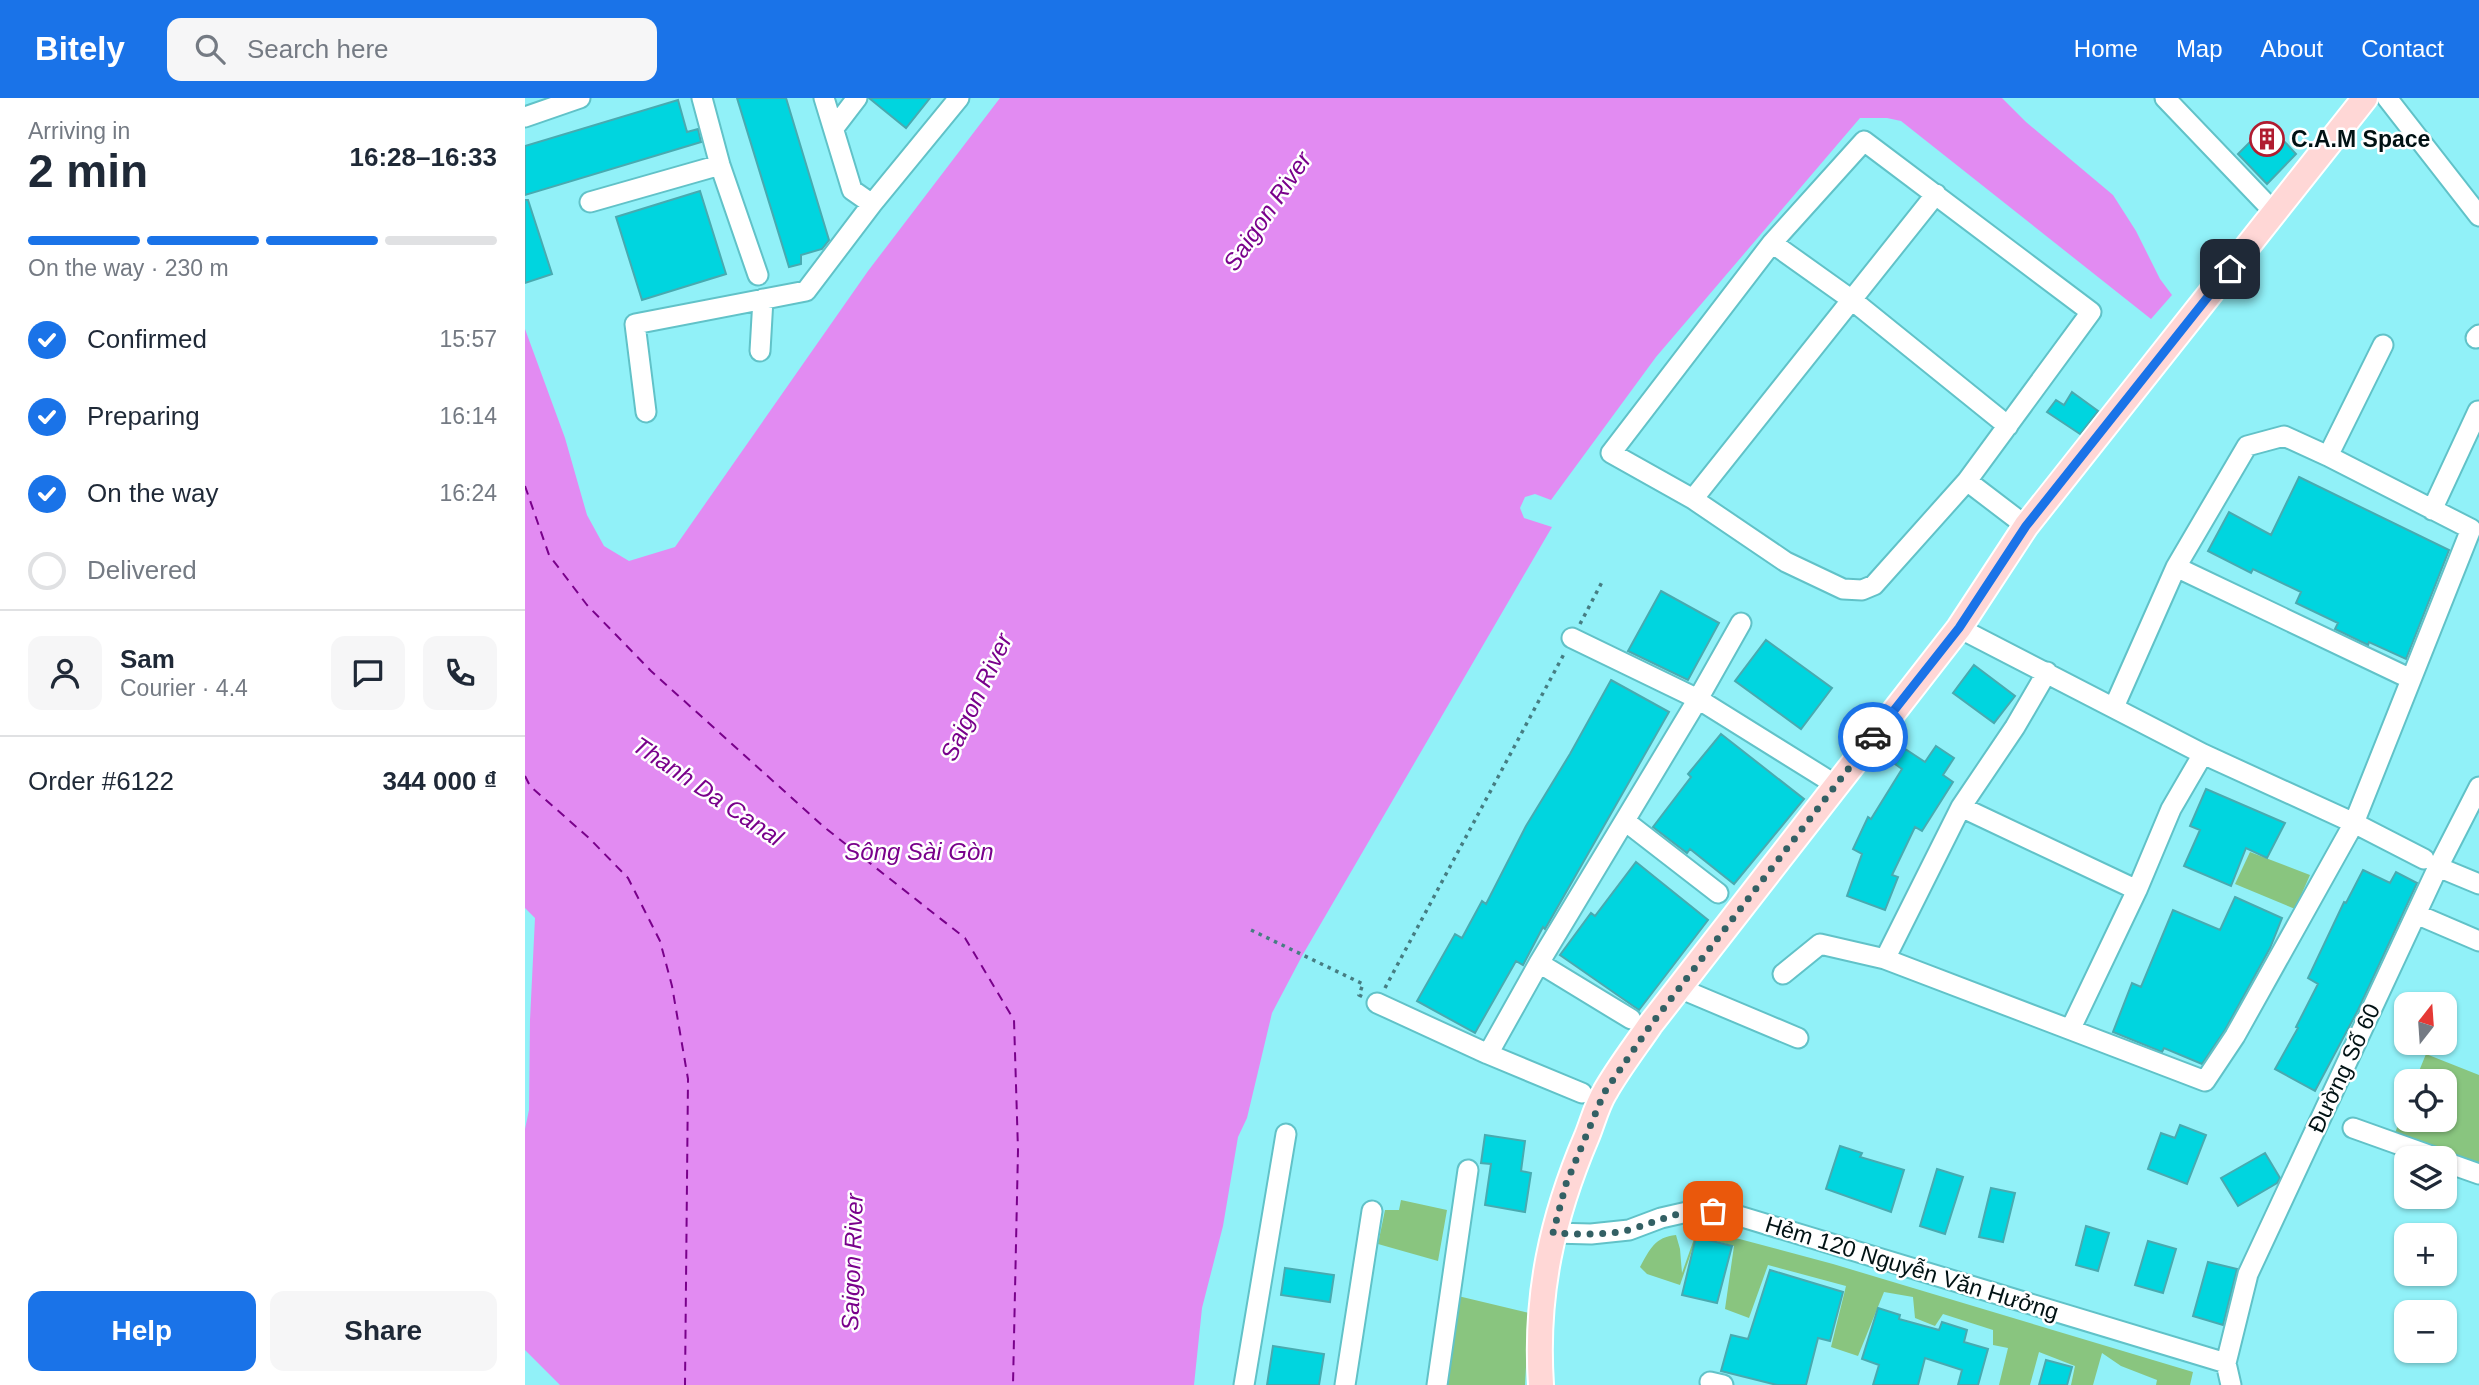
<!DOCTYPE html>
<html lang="en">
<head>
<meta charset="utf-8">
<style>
	:root { --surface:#fff; --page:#f6f6f7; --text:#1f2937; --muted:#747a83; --line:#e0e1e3; --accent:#1a73e8 }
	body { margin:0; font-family:Helvetica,sans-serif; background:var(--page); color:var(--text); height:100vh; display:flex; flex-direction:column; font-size:26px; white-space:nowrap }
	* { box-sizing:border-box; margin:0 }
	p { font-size:23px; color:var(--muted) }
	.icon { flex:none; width:38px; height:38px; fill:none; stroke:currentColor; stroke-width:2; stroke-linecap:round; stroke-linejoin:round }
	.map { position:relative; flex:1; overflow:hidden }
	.drawer { display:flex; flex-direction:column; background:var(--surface); width:525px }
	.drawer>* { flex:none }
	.needle { width:46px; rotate:17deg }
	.controls { position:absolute; left:1869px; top:894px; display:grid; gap:14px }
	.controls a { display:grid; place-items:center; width:63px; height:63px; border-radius:14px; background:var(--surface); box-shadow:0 2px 5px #0004; font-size:35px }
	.pin { position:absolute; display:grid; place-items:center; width:60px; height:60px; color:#fff; margin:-30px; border-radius:14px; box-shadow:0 4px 10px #0006 }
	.courier { position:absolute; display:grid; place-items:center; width:70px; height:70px; margin:-35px; border:5px solid #1a73e8; border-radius:50%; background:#fff; color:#222; box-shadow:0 2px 9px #0007 }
	.head em { font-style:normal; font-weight:600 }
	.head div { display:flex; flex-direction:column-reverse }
	.head { display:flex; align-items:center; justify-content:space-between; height:119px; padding:0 28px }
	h1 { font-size:46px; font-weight:600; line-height:52px }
	.bar { display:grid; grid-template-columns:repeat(4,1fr); gap:10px 7px; align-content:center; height:84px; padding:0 28px }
	.bar i { height:9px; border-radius:5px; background:var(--line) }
	.bar .current { background:var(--accent) }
	.bar p { grid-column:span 4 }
	.line { display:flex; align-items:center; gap:18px; padding:0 28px; border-top:2px solid var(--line) }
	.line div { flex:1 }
	.round { display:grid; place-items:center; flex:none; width:74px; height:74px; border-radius:14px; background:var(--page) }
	ol { padding:0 28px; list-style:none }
	li { display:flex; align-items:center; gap:21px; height:77px }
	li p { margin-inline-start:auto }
	li .icon { padding:7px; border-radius:50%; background:var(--accent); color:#fff; stroke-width:4 }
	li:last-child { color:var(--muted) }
	li i { width:38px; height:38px; border:4px solid var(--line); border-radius:50% }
	.primary-button { display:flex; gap:14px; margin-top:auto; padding:14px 28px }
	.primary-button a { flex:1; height:80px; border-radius:14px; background:var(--accent); color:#fff; font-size:28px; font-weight:600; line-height:80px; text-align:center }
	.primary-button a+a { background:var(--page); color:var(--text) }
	header { display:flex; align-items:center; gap:42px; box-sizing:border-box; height:98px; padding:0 35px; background:var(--accent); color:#fff }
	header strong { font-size:33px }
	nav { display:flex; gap:38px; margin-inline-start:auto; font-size:24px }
	.search { width:490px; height:63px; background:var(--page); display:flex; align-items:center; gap:18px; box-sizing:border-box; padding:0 24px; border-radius:14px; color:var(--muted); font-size:26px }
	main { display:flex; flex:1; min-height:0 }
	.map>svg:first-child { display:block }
	.green { fill:#89c57f }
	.water { fill:#e28bf2 }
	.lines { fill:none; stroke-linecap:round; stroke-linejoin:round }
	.ferry { stroke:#79018b; stroke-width:2; stroke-dasharray:9 7; stroke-linecap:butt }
	.building { fill:#00d5df; stroke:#48aab0; stroke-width:2 }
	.minor-casing { stroke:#61c2c8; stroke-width:23 }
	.major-casing { stroke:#fff; stroke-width:28 }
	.path { stroke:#467d82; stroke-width:3.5; stroke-dasharray:3.5 5; stroke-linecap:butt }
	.minor { stroke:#fff; stroke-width:19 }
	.major { stroke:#ffd7d6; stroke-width:24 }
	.done { stroke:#336064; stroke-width:7; stroke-dasharray:0 12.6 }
	.route { stroke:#1a73e8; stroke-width:9 }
	.labels { text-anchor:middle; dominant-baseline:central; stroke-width:5; stroke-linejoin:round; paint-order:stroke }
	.poi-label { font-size:23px; font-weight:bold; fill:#011214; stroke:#fff; text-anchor:start }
	.street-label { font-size:23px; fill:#011214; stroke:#fff }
	.water-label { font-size:24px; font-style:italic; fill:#79018b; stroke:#fff }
</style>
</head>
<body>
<header>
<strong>Bitely</strong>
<div class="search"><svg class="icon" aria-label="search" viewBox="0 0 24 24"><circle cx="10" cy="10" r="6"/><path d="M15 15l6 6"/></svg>Search here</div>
<nav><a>Home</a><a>Map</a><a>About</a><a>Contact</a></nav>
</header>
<main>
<section class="drawer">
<div class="head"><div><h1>2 min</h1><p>Arriving in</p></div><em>16:28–16:33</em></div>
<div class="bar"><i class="current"></i><i class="current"></i><i class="current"></i><i></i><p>On the way · 230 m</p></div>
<ol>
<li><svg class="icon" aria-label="check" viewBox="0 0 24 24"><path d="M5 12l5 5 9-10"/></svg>Confirmed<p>15:57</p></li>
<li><svg class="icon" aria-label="check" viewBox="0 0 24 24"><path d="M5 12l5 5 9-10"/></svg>Preparing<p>16:14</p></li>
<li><svg class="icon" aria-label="check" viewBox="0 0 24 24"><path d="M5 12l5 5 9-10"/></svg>On the way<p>16:24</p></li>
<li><i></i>Delivered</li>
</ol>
<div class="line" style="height:126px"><a class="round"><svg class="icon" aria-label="person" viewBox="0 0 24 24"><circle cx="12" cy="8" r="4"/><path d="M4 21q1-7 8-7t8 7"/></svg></a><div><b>Sam</b><p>Courier · 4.4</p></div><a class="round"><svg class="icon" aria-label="chat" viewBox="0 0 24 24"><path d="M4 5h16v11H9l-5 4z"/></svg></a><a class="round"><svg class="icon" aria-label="phone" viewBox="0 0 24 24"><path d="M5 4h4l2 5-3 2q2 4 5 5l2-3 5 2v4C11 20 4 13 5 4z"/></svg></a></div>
<div class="line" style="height:91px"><div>Order #6122</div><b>344 000 ₫</b></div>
<div class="primary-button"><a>Help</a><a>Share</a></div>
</section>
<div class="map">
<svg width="1954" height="1287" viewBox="0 0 1954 1287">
	<rect width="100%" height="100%" fill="#91f1f8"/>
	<!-- green -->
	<path class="green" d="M1725,754L1785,777L1770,811L1710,786Z
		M1901,956L1954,977V1067L1870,1035L1881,1006V1022H1920V984L1890,983Z
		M876,1102L922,1112L913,1163L853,1146L860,1112H874Z
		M1188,1134L1308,1166L1668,1274L1665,1287H1631L1632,1282L1596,1268L1577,1255L1568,1287H1546L1550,1268L1514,1254L1505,1287H1474L1483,1250L1468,1247V1232L1418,1216L1410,1228L1390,1220L1388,1199L1359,1194L1333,1258L1306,1249L1321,1188L1243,1167L1224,1220L1200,1211L1209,1148L1172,1138L1155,1187L1122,1176L1115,1169C1125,1151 1130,1139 1151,1137L1155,1151L1157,1175L1170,1138Z
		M933,1198L1004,1215L1000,1287H921Z"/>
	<!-- water -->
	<path class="water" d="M475,0H1477L1501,24L1588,97L1611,133L1635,181L1647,197L1626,221L1376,23L1362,20H1335L1131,259L1026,402L1010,396L1000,399L995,410L999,420L1027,429L777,858L747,915L722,1020L713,1039L698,1128L677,1210L669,1287H35L0,1252V1031L4,1012L5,922L10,820L0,810V231L40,340L62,417L79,448L104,463L150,449L343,173Z"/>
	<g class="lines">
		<!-- ferry -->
		<path class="ferry" d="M0,388L24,457L62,507L126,573L299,729L440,840L489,922L493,1052L488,1287
			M0,678L5,688L64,740L103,780L135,843L147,888L163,981L160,1287"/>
	</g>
	<!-- building -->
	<path class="building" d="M212,0H261L304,142L297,151L276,157V166L264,169Z
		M344,0H405L381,30Z
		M153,2L162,34L173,31L176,44L0,97V48Z
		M1743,26L1771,56L1742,86L1713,56Z
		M175,93L201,176L117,202L91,119Z
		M0,102H3L27,176L0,185Z
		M1547,294L1573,313L1555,336L1522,314L1531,302L1539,307Z
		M1774,379L1924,452L1881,561L1844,544L1843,547L1810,531L1813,525L1771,505L1776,494L1728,471L1726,475L1683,453L1704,414L1746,437Z
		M1136,493L1194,525L1163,582L1103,553Z
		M1241,542L1307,590L1276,631L1210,583Z
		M1449,567L1490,598L1469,625L1428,595Z
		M1086,582L1144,614L1020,831L1018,829L998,867L991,863L950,935L892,903L930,836L937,840L957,803L961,806L1001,728L1045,656Z
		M1196,636L1279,701L1209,786L1165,751L1162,755L1128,729L1166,679L1163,676Z
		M1411,648L1429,660L1418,677L1428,684L1397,733L1390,729L1367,777L1373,779L1360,812L1322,798L1337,756L1328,751L1343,719L1346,721L1377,671L1370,666L1380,651L1400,664Z
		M1681,691L1760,725L1742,760L1721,750L1706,788L1659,768L1675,732L1665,728Z
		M1111,764L1183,822L1114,912L1035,857L1066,815L1070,818Z
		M1838,772L1865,785L1871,774L1892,785L1833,912L1790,993L1750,971L1773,930L1771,929L1793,886L1783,880L1819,804L1821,805Z
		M1710,799L1757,820L1745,850L1700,932L1677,966L1639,950L1637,954L1588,934L1607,885L1616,889L1648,812L1695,832Z
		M1655,1027L1681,1037L1662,1086L1623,1071L1636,1035L1650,1040Z
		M960,1037L1000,1043L996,1073L1006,1075L1000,1114L960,1107L966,1066L956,1065Z
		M1315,1048L1337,1055L1335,1059L1379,1072L1366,1114L1301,1091Z
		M1740,1055L1755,1080L1752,1085L1713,1108L1696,1080Z
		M1412,1071L1438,1079L1420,1136L1395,1128Z
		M1466,1090L1490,1095L1478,1144L1454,1139Z
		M1561,1128L1584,1135L1573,1173L1551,1167Z
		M1171,1139L1207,1148L1192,1205L1157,1197Z
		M1623,1143L1651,1151L1638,1195L1610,1187Z
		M1683,1164L1712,1171L1698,1227L1668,1218Z
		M760,1170L809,1177L805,1204L756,1197Z
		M1245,1172L1318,1194L1305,1243L1293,1240L1281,1287H1252L1196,1273L1206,1237L1223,1241Z
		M1353,1210L1375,1217L1374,1221L1414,1232L1417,1224L1442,1232L1439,1244L1463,1251L1453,1287H1433L1437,1272L1400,1260L1393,1287H1348L1354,1267L1337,1261Z
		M748,1248L799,1256L794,1287H742Z
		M1521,1262L1547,1269L1542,1287H1514Z"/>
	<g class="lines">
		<!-- minor casing -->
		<g class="minor-casing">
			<path id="minor" d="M177,0L195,67L233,177
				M299,0L327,92L347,106
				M1640,0L1749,114
				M1862,0L1954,118
				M0,19L55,0
				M309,30L332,0
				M1339,43L1566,214L1442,383L1349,487L1337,492L1318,491L1261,464L1168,401L1086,355L1247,145Z
				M65,104L195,67
				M1247,145L1327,202L1483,328
				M1951,240L1954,237
				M235,253L238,201
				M121,314L110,226L281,193L347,106L434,0
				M1803,358L1858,247
				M1442,383L1501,428
				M1168,401L1411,96
				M1907,412L1953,313
				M1651,469L1886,581
				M1434,530L1678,656L1829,725L1899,761
				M1047,540L1173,601L1216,525
				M1436,709L1612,792L1646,711L1678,656
				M1100,723L1193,795
				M1913,769L1954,786
				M1891,816L1954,843
				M1360,861L1436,709L1490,629L1522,574
				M1014,865L1106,921
				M1258,876L1295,846L1360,861L1680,983L1710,938L1829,725L1946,431L1803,358L1759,338L1722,348L1651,469L1589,609
				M1154,890L1273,940
				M852,905L963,956L1057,995
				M1546,930L1612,792
				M963,956L1014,865L1173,601L1311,687
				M1828,1030L1912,1060
				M1920,1064L1954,1076
				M1028,1135L1066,1136L1104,1132L1136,1120L1171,1112L1204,1115L1701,1265
				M1185,1284L1198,1287
				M719,1287L761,1036
				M820,1287L847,1113
				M912,1287L943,1072
				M1706,1287L1701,1265L1723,1176L1913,769L1954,689"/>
		</g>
		<!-- major casing -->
		<g class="major-casing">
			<path id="major" d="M1016,1287C1010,1197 1027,1120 1062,1038C1068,1023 1072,1007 1080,994C1093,971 1110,949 1125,927L1434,530L1501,428L1840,0"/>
		</g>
		<!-- path -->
		<path class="path" d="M1055,526L1077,484
			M726,832L838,886L834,897L838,899
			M860,890L1040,554"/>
		<!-- minor -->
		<use href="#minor" class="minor"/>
		<!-- major -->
		<use href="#major" class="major"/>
	</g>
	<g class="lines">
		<!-- done -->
		<path class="done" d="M1188,1113C1159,1110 1134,1123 1107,1131C1082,1138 1054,1136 1028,1135L1041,1086L1079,995L1125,928L1348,639"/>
		<!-- route -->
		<path class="route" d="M1348,639L1434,530L1501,428L1705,171"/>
	</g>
	<!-- icons -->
	<defs>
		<g id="building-ring" transform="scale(1.75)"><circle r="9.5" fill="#fff" stroke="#b01c30" stroke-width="1.5"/><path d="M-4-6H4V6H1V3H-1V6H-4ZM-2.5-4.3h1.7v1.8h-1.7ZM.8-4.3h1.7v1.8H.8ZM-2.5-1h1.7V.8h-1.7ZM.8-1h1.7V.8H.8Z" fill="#b01c30"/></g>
	</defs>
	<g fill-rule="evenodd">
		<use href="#building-ring" x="1742" y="41"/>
	</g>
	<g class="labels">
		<!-- poi labels -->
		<g class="poi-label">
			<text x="1766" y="41">C.A.M Space</text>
		</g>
		<!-- street labels -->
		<g class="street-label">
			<text transform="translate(1819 970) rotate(-65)">Đường Số 60</text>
			<text transform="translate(1387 1170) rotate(17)">Hẻm 120 Nguyễn Văn Hưởng</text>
		</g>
		<!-- water labels -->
		<g class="water-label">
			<text transform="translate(742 113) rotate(-56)">Saigon River</text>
			<text transform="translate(451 599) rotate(-65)">Saigon River</text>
			<text transform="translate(183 693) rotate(34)">Thanh Da Canal</text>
			<text x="394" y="753">Sông Sài Gòn</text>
			<text transform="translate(327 1164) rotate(-88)">Saigon River</text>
		</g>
	</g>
</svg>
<div class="controls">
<a><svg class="needle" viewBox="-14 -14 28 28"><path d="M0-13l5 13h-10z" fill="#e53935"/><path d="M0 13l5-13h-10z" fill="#747a83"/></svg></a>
<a><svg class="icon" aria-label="locate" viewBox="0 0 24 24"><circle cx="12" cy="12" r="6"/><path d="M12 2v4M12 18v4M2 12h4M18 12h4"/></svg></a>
<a><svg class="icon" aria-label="layers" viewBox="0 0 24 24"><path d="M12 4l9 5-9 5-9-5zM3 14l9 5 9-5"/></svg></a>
<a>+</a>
<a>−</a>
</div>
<div class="pin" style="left:1188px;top:1113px;background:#ea580c"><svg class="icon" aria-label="bag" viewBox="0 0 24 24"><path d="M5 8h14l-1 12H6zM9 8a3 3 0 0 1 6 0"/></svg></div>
<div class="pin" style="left:1705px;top:171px;background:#1f2937"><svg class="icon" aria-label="home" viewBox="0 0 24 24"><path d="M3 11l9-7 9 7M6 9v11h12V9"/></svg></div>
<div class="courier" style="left:1348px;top:639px"><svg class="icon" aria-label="car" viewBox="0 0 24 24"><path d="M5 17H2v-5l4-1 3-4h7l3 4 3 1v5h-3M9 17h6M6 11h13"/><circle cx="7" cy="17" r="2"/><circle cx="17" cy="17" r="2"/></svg></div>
</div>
</main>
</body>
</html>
